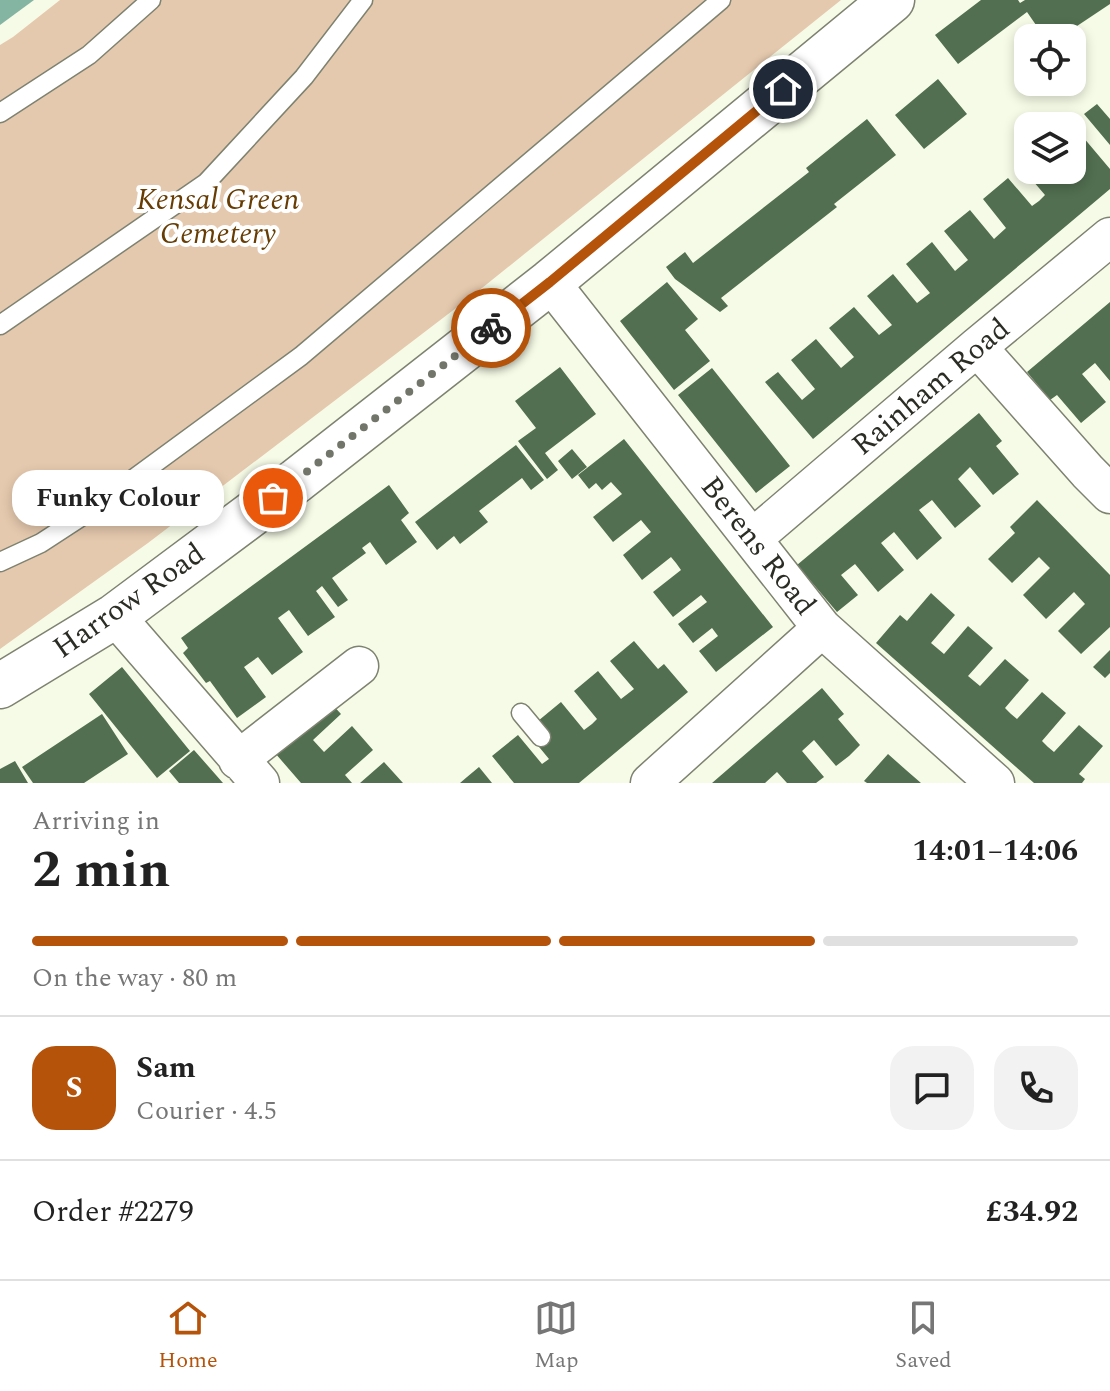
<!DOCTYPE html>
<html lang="en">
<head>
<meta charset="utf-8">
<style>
	:root { --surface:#fff; --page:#f2f2f2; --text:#222; --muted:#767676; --line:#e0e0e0; --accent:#b45309 }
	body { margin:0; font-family:Spectral,serif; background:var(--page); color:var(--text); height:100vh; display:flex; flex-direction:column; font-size:30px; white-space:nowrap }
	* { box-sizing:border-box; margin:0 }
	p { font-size:26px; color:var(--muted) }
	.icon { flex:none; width:44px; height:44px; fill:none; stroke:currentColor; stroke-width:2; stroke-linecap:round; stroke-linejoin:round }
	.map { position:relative; height:783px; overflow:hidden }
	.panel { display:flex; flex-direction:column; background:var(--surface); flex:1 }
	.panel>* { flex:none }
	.controls { position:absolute; left:1014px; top:24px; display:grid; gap:16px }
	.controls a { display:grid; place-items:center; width:72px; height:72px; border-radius:16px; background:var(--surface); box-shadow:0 4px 12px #0003; font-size:40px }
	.pin { position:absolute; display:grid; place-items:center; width:68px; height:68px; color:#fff; margin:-34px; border:4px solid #fff; border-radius:50%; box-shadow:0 2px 8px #0007 }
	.courier { position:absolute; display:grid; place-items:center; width:80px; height:80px; margin:-40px; border:6px solid #b45309; border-radius:50%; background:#fff; color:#222; box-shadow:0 2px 10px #0007 }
	.bubble { position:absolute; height:56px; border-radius:24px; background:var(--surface); box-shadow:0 4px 12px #0003; font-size:26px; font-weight:700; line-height:56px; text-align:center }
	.head em { font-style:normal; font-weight:700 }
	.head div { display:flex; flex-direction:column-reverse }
	.head { display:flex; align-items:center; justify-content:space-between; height:136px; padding:0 32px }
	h1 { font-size:52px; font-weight:700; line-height:60px }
	.bar { display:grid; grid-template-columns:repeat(4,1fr); gap:12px 8px; align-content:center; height:96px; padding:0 32px }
	.bar i { height:10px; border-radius:6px; background:var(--line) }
	.bar .current { background:var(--accent) }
	.bar p { grid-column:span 4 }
	.line { display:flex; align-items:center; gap:20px; padding:0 32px; border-top:2px solid var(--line) }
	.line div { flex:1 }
	.round { display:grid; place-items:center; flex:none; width:84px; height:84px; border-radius:24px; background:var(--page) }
	.tab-bar { display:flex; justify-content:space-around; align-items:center; height:112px; border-top:2px solid var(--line); background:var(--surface); font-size:22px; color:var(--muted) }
	.tab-bar a { display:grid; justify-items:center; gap:4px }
	.tab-bar .current { color:var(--accent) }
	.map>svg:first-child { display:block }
	.green { fill:#e5c9ae }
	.water { fill:#84b4a2 }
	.building { fill:#526f51 }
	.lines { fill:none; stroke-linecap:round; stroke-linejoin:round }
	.service-casing { stroke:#7e8270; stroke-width:21 }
	.minor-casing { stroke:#7e8270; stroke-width:41 }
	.primary-casing { stroke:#7e8270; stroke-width:47 }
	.service { stroke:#fff; stroke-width:18 }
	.minor { stroke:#fff; stroke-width:38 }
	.primary { stroke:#fff; stroke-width:44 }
	.done { stroke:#727569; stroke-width:8; stroke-dasharray:0 14.4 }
	.route { stroke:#b45309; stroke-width:10 }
	.labels { text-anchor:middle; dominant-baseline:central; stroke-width:8; stroke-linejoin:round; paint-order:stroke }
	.park-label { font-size:30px; font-style:italic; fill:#673d04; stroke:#fff }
	.street-label { font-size:30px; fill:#2b2d25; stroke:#fff }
</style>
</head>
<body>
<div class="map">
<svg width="1110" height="783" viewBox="0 0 1110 783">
	<rect width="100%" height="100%" fill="#f6fbe7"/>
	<!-- green -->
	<path class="green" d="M60,0H841L477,292L148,543L0,649V45L13,37Z"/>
	<!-- water -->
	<path class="water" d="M0,0H34L0,25Z"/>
	<!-- building -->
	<path class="building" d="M981,0H1018L1020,3L1025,0H1110V4L1059,38H1045L1027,12L958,64L935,35Z
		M938,79L967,114L924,149L895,115Z
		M1097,104L1110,119V145L1084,114Z
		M867,119L896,155L834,204L837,207L721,298L728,306L720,312L675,279L666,267L685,252L693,263L809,172L806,168Z
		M1072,124L1110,169V189L813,439L765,382L778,372L802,400L815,389L791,360L816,339L841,368L854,357L829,328L854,307L879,335L892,325L867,296L893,274L917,303L930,293L906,264L932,242L955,271L962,265L968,260L944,231L970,210L994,239L1006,228L983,199L1008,178L1032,206L1039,201L1045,195L1021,167L1028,161V170H1067L1071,174L1077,169L1083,163L1072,150Z
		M667,282L698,319L685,330L710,361L674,390L620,321Z
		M1110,302V381L1095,363L1082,374L1106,402L1081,423L1057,395L1050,400L1027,372Z
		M560,367L596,414L545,453L558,470L547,479L518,441L536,428L515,401Z
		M712,368L790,466L756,493L678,395Z
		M979,413L1002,441L996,446L1019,474L993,495L970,467L958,479L981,506L955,528L932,500L919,510L942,538L917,560L894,532L881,543L904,570L878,592L855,564L841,575L858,595L837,612L797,565Z
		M624,439L773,627L716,672L699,651L718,636L712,628L693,643L678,624L707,602L701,595L673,617L653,592L681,570L676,563L671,557L642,580L623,555L651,532L641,520L613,542L593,517L622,494L611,482L602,490L596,483L589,489L578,475Z
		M516,445L544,480L531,490L522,478L479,511L488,522L460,544L454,536L437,550L415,522Z
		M572,449L587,467L572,479L558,461Z
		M389,485L409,513L401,520L417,542L386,565L370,542L362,548L366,553L332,578L348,600L338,607L322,586L316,591L335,617L308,636L289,610L278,618L303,652L272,675L258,657L244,667L266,697L237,718L210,681L206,683L183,653L188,648L181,638Z
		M1037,500L1110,575V627L1081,654L1058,631L1085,604L1074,592L1046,619L1023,595L1050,568L1039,557L1012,583L988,559L1015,533L1010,527Z
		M931,593L955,615L931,643L944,654L968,626L993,648L968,676L980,686L1005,659L1029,680L1005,708L1011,714L1017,719L1042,692L1066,713L1042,741L1048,747L1054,752L1079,725L1103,746L1079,774L1085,779L1082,783H1034L876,643L900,615L907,621Z
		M634,641L658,669L664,664L688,692L579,783H514L492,756L518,735L542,764L549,759L535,742L538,721L561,702L584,730L592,724L597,719L574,691L598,671L621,699L634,689L610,661Z
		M1110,650V673L1105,678L1093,667Z
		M122,667L190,751L157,778L89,694Z
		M822,688L844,714L838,719L860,745L849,756L836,766L814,740L802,751L824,777L816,783H787L777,772L765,783H712Z
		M330,702L341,714L313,740L324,752L352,726L373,750L345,775L352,783H301L275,753Z
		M102,714L128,754L84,783H33L22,767Z
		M194,750L223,783H179L169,771Z
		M888,754L906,770L921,783H867L864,781Z
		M15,761L28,783H0V769Z
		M384,762L403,783H360Z
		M479,767L492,783H460L467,777Z"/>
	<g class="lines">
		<!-- service casing -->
		<g class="service-casing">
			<path id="service" d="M0,113L89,55L151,0
				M0,325L206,183L304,77L363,0
				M0,562L41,543L87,513L301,356L721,0
				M521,713L541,737"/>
		</g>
		<!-- minor casing -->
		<g class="minor-casing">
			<path id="minor" d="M550,282L822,628L995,783
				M977,347L1088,472L1110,494
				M753,538L977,347L1110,237
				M115,616L260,783
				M238,760L359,666
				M650,783L822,628"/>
		</g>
		<!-- primary casing -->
		<g class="primary-casing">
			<path id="primary" d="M0,686L115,616L296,481L550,282L892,0"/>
		</g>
		<!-- service -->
		<use href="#service" class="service"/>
		<!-- minor -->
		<use href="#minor" class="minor"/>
		<!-- primary -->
		<use href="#primary" class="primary"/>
	</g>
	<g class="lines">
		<!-- done -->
		<path class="done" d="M273,498L491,328"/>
		<!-- route -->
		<path class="route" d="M491,328L550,282L783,89"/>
	</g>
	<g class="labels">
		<!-- park labels -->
		<g class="park-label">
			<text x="218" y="200">Kensal Green<tspan x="218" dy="34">Cemetery</tspan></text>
		</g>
		<!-- street labels -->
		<g class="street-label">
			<text transform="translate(931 387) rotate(-40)">Rainham Road</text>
			<text transform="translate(758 546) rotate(52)">Berens Road</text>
			<text transform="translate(129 601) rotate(-35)">Harrow Road</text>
		</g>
	</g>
</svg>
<div class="controls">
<a><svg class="icon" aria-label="locate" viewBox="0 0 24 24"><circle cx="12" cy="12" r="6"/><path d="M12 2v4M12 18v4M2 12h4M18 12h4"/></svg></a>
<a><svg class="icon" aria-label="layers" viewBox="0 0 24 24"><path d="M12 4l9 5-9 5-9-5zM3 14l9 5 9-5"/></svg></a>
</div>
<div class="pin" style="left:273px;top:498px;background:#ea580c"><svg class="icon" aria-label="bag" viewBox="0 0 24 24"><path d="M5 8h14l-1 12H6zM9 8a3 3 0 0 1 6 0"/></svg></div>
<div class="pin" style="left:783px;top:89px;background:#1f2937"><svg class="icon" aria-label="home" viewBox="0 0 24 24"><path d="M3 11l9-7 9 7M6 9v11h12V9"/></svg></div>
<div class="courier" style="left:491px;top:328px"><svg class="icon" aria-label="bike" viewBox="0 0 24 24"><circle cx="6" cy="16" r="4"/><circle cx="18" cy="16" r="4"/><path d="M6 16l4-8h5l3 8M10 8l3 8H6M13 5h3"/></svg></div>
<div class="bubble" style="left:12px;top:470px;width:212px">Funky Colour</div>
</div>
<section class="panel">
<div class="head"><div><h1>2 min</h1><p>Arriving in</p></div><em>14:01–14:06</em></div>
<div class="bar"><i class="current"></i><i class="current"></i><i class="current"></i><i></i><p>On the way · 80 m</p></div>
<div class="line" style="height:144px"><b class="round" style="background:var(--accent);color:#fff">S</b><div><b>Sam</b><p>Courier · 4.5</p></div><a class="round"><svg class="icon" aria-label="chat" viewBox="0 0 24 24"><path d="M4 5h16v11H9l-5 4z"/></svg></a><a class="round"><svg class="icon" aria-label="phone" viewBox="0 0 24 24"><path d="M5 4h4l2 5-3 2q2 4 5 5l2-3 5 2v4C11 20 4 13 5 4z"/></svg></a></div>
<div class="line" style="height:104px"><div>Order #2279</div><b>£34.92</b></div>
</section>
<nav class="tab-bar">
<a class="current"><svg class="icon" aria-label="home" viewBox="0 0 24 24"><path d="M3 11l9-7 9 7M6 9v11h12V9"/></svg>Home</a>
<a><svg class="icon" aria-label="map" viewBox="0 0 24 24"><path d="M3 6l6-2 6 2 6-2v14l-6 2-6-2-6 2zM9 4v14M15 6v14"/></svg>Map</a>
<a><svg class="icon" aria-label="saved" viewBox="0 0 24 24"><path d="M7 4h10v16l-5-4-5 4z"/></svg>Saved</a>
</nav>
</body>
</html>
